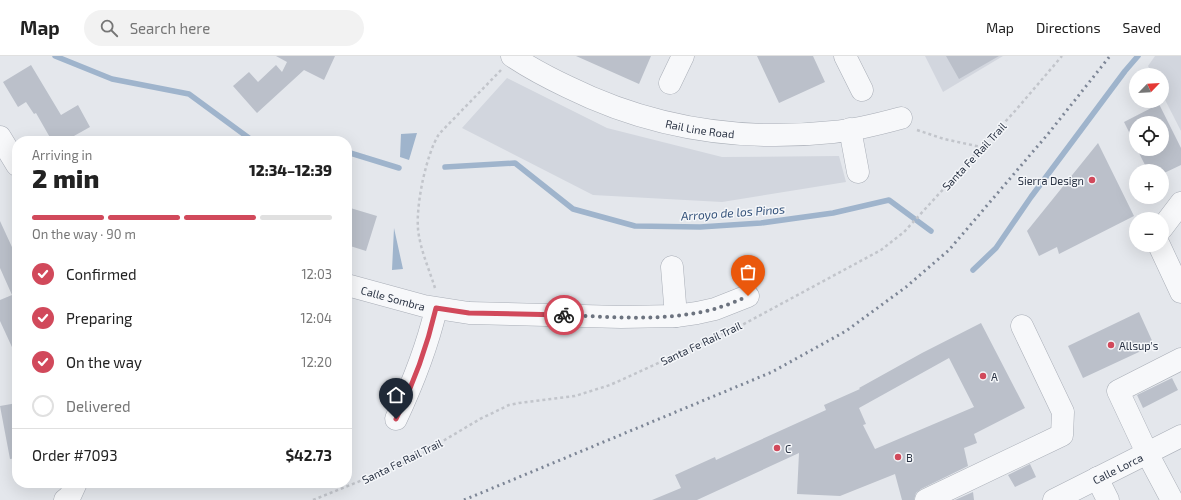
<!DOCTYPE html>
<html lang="en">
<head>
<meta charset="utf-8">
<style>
	:root { --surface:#fff; --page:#f2f2f2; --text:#222; --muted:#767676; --line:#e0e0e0; --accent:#d1495b }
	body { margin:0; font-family:"Exo 2",sans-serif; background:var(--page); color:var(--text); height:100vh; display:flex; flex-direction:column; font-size:15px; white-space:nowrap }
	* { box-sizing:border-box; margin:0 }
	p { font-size:13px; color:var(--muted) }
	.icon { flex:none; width:22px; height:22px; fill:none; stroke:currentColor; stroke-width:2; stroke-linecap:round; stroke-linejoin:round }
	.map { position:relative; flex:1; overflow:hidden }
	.sheet { position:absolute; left:12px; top:80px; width:340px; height:352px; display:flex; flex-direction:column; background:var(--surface); border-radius:16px; box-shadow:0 4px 16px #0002 }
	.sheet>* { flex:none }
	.needle { width:26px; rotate:65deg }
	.fabs { position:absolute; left:1129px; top:12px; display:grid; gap:8px }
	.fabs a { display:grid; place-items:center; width:40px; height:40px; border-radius:50%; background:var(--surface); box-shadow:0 4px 16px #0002; font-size:20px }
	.pin { position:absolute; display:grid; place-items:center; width:34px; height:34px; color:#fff; margin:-41px -17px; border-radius:50% 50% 50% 0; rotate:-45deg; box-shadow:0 0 4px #0007 }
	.pin .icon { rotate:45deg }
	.courier { position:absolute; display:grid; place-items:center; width:40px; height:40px; margin:-20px; border:3px solid #d1495b; border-radius:50%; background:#fff; color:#222; box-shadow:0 1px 5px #0007 }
	.overview em { font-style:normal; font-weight:800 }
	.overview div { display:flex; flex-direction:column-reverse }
	.overview { display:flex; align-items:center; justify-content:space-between; height:68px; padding:0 20px }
	h1 { font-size:26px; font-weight:800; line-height:30px }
	.bar { display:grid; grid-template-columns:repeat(4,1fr); gap:6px 4px; align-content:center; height:48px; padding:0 20px }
	.bar i { height:5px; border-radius:3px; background:var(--line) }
	.bar .current { background:var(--accent) }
	.bar p { grid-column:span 4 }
	.line { display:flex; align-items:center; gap:10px; padding:0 20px; border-top:1px solid var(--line) }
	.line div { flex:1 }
	ol { padding:0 20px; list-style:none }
	li { display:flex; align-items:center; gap:12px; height:44px }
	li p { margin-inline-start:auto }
	li .icon { padding:4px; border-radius:50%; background:var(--accent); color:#fff; stroke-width:4 }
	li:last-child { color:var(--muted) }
	li i { width:22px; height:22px; border:2px solid var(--line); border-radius:50% }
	header { display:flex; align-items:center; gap:24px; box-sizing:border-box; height:56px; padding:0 20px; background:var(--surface); border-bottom:1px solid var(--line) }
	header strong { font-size:19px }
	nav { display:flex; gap:22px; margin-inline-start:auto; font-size:14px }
	.search { width:280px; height:36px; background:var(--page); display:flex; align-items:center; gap:10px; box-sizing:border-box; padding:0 14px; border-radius:22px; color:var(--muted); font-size:15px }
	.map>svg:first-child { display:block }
	.built { fill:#d2d6de }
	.water { fill:#9fb4cc }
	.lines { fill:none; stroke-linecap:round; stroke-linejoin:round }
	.stream { stroke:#9fb4cc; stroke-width:5.5 }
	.building { fill:#bbc0ca; fill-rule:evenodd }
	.minor-casing { stroke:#a9aeb7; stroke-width:23 }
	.path { stroke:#c2c5cb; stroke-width:2.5; stroke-dasharray:3 3; stroke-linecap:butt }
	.minor { stroke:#f7f8fa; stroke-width:22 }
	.rail { stroke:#7d8696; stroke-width:3; stroke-dasharray:2 4; stroke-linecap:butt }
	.done { stroke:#6c737f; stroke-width:4; stroke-dasharray:0 7.2 }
	.route { stroke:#d1495b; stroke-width:5 }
	.poi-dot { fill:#d1495b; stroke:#f4f6f9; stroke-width:1.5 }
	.labels { text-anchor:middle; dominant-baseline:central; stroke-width:3; stroke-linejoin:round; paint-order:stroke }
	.street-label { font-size:11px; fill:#2b3445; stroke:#f4f6f9 }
	.poi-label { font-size:11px; fill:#2b3445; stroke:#f4f6f9; text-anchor:start }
	.water-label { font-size:12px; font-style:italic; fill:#34527a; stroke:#f4f6f9 }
</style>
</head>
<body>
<header>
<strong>Map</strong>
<div class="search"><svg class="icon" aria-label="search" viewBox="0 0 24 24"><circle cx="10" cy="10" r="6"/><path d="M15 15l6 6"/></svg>Search here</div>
<nav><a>Map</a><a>Directions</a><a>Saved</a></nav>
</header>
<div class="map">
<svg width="1181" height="444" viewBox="0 0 1181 444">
	<rect width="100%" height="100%" fill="#e4e7ec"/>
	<!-- built -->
	<path class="built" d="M925,0H1003L943,36Z
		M1155,0H1181V75L1162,38V19H1153L1148,10Z
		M507,22L607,72L722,101L839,100L846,126L722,146L593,139L462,72Z"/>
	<!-- water -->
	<path class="water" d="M417,77L409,104L400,101L401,78Z
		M394,172L403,213L392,214Z"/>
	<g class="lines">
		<!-- stream -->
		<path class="stream" d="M55,0L112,23L189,38L253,85
			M347,96L399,112
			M445,111L515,107L573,153L635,170L700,171L761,167L833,157L889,144L931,175
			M973,214L996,192L1031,141L1125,15L1138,0"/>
	</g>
	<!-- building -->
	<path class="building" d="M276,0H335L324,24L304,14L257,57L233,30L249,16L258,26L276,9L282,16L287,6Z
		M576,0H651L639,28Z
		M757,0H813L825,26L779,47Z
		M946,0H999L959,23Z
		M31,9L61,59L78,49L90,71L65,85H52L36,57L34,58L26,46L18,51L3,26Z
		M1159,48L1181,92V109L1162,118V115H1148L1137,93H1162V67H1136V90L1124,66Z
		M1098,87L1134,160L1059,198L1057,191L1039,200L1027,175Z
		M347,151L377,160L366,195L347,189Z
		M0,165L17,202V302L0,265V244L12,239L0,212Z
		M1139,256L1154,289L1083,322L1068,290Z
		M981,267L1025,352L974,378L977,387L964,392L968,410L921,433L916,437L914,444H902L895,418L840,440L797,438L799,397L697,444H652L681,432L675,419L715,401L716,404L826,354L824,349L860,333L859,332L922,297ZM949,302L974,351L875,393L863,369L866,368L859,352Z
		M1172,322L1178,334L1143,352L1137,339Z
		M17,347V402L10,403L0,350Z
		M1030,408L1036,421L1015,431L1008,419Z
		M973,436L974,444H955Z"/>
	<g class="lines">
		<!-- minor casing -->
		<g class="minor-casing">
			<g id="minor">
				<path id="s1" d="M512,0C530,12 549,22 568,31C651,72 740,86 833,76C856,74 879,68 901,62"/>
				<path d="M845,0L862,34"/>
				<path d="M670,27L683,0"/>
				<path d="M850,73L858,116"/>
				<path d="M0,81L17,109"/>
				<path d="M1162,172L1181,147"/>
				<path d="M1159,189L1181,236"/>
				<path d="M672,211L676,260"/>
				<path id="s2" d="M347,229L424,250L469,257L621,261L676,260L697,257L715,253L748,240"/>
				<path d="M396,363C413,327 427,291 436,253"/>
				<path d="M1097,422L1108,444"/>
				<path d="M65,444L70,440L76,427"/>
				<path d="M926,444L1062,379L1063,356L1022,270"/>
				<path id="s3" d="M1054,444L1181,380"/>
				<path d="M1172,444L1147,397L1118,335L1181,303"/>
			</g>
		</g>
		<!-- path -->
		<path class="path" d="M917,74L944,83L981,91
			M435,232C429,213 420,193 418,173C416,148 426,99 439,78L501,14
			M313,444L395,411L421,398L480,363L509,349L519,347L575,340L610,329L742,269L881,194L904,176L1015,55L1062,0"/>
		<!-- minor -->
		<use href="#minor" class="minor"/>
		<!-- rail -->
		<path class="rail" d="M464,444L772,316L846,275L906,231L949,194L1048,78L1110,0"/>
	</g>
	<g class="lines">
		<!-- done -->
		<path class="done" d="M564,259C613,261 665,266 714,253C725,250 737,245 748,240"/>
		<!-- route -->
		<path class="route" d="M396,363C414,327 427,291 436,252L469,257L564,259"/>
	</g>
	<!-- markers -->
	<g class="poi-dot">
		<circle cx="1092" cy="124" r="4"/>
		<circle cx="1111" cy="289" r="4"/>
		<circle cx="983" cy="320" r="4"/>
		<circle cx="777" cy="392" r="4"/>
		<circle cx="898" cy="401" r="4"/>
	</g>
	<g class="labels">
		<!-- street labels -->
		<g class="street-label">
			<text stroke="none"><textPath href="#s1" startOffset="203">Rail Line Road</textPath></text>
			<text transform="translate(974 100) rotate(-47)">Santa Fe Rail Trail</text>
			<text stroke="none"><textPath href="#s2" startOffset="48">Calle Sombra</textPath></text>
			<text transform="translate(701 287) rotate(-25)">Santa Fe Rail Trail</text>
			<text transform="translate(402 405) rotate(-26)">Santa Fe Rail Trail</text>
			<text stroke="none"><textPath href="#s3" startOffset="71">Calle Lorca</textPath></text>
		</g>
		<!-- poi labels -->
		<g class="poi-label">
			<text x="1084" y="124" text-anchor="end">Sierra Design</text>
			<text x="1119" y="289">Allsup's</text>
			<text x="991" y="320">A</text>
			<text x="785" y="392">C</text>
			<text x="906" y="401">B</text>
		</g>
		<!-- water labels -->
		<g class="water-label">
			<text transform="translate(733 156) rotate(-4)">Arroyo de los Pinos</text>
		</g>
	</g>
</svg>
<div class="fabs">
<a><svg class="needle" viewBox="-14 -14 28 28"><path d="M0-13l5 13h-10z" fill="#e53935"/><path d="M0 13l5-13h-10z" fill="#767676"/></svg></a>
<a><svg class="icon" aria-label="locate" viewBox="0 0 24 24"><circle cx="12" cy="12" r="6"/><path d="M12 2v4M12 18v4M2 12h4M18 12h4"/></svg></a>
<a>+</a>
<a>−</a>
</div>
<div class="pin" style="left:748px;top:240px;background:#ea580c"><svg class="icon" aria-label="bag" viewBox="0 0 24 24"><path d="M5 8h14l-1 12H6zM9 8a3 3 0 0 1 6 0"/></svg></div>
<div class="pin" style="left:396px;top:363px;background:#1f2937"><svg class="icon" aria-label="home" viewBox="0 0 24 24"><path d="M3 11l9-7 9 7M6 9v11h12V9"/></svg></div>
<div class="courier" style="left:564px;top:259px"><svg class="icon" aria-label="bike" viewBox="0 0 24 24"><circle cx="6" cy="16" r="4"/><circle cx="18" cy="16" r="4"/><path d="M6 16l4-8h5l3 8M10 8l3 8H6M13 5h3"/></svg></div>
<section class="sheet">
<div class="overview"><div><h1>2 min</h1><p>Arriving in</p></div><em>12:34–12:39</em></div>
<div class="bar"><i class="current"></i><i class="current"></i><i class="current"></i><i></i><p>On the way · 90 m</p></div>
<ol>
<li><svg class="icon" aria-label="check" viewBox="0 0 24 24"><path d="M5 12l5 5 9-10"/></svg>Confirmed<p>12:03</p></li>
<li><svg class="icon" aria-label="check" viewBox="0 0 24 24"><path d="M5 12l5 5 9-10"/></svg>Preparing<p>12:04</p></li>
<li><svg class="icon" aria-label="check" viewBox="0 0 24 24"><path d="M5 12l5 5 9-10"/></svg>On the way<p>12:20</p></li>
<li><i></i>Delivered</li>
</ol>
<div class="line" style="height:52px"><div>Order #7093</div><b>$42.73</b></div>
</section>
</div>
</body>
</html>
